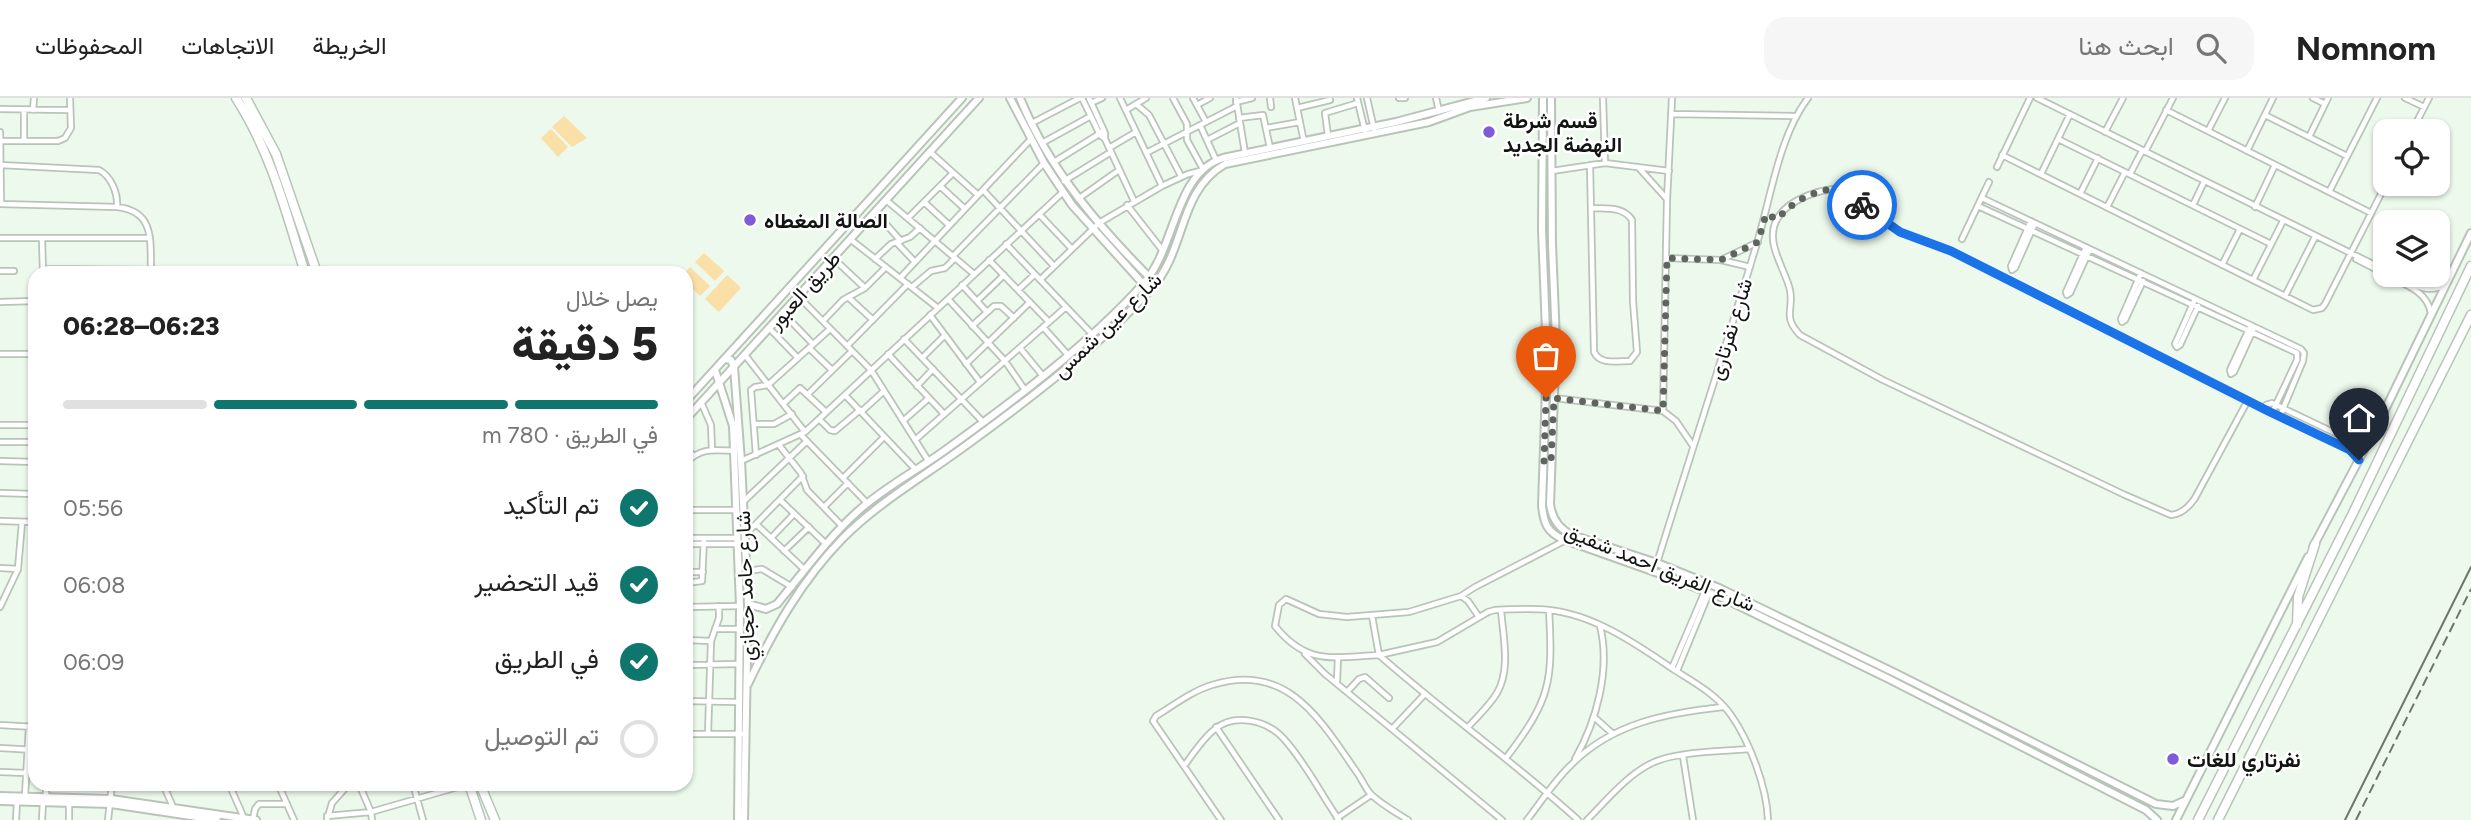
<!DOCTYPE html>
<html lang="ar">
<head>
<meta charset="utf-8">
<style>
	:root { --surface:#fff; --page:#f6f6f6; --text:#222; --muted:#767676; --line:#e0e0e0; --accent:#0f766e }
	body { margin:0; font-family:Figtree,Vazirmatn,sans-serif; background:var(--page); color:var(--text); direction:rtl; height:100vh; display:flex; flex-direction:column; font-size:26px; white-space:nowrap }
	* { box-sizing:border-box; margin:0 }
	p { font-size:23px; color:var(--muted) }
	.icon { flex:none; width:38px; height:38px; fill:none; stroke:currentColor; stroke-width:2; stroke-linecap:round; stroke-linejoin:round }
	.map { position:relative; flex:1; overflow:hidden; direction:ltr }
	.side { position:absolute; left:28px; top:168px; width:665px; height:525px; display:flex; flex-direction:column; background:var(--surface); border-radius:21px; box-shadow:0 2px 5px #0004; direction:rtl }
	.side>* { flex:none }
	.buttons { position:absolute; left:2373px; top:21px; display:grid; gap:14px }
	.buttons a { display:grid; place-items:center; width:77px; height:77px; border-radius:14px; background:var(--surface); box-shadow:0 2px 5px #0004; font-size:35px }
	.pin { position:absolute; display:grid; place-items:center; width:60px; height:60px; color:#fff; margin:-72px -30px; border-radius:50% 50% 50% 0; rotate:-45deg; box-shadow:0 0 7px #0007 }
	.pin .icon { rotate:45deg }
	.courier { position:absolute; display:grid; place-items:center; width:70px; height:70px; margin:-35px; border:5px solid #1a73e8; border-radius:50%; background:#fff; color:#222; box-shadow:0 2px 9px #0007 }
	.headline em { font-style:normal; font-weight:800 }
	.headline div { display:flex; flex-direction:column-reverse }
	.headline { display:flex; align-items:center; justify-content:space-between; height:119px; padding:0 35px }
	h1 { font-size:46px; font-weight:800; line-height:52px }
	.bar { display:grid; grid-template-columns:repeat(4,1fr); gap:10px 7px; align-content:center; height:84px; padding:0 35px }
	.bar i { height:9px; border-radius:5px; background:var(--line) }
	.bar .selected { background:var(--accent) }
	.bar p { grid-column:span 4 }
	ol { padding:0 35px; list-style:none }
	li { display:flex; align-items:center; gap:21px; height:77px }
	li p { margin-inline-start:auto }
	li .icon { padding:7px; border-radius:50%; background:var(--accent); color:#fff; stroke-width:4 }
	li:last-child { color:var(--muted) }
	li i { width:38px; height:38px; border:4px solid var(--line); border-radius:50% }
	header { display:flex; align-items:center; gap:42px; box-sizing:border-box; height:98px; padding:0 35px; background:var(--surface); border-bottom:2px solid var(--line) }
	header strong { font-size:33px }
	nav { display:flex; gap:38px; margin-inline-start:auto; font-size:24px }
	.search { width:490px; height:63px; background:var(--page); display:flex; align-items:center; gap:18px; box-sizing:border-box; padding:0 24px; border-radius:21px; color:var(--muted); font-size:26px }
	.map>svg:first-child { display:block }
	.green { fill:#fadfa7 }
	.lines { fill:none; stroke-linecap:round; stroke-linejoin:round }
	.street-casing { stroke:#b9c4b9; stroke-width:8 }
	.secondary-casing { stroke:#b9c4b9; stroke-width:10 }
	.highway-casing { stroke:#b9c4b9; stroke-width:11 }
	.street { stroke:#fff; stroke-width:4.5 }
	.secondary { stroke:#fff; stroke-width:6 }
	.highway { stroke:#fff; stroke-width:8 }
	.tram { stroke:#6d756d; stroke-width:2 }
	.rail { stroke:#6d756d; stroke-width:2; stroke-dasharray:10 5; stroke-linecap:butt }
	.done { stroke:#5e655e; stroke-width:7; stroke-dasharray:0 12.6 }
	.route { stroke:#1a73e8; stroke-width:9 }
	.poi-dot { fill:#7f5cd7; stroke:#fff; stroke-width:2.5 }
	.labels { text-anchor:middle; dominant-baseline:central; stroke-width:5; stroke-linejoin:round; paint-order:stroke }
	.poi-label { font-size:21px; font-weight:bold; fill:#111511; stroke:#fff; text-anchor:start }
	.street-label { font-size:21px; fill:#111511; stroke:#fff }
</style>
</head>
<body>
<header>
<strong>Nomnom</strong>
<div class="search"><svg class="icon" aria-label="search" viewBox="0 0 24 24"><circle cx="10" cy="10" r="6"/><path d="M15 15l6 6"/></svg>ابحث هنا</div>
<nav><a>الخريطة</a><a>الاتجاهات</a><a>المحفوظات</a></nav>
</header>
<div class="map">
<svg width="2471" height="722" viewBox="0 0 2471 722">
	<rect width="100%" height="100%" fill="#edf9ed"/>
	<!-- green -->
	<path class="green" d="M564,18L587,40L572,49L552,29Z
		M551,31L568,49L558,59L541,40Z
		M704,155L724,173L715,183L695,164Z
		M690,169L710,188L700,198L686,184L685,175Z
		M727,177L741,190L719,214L705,201Z"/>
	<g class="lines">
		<!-- street casing -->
		<g class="street-casing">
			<path id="street" d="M1082,0L1100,37L1105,41
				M1089,0L1105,35V41L1134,103
				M1120,0L1162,88
				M1173,0L1187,26V42L1203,71
				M1193,0L1206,24
				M1236,0L1245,55
				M1270,0L1271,9
				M1295,0L1304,44
				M1357,0L1365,33
				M1367,0L1374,31
				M1399,0H1405
				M1436,0L1439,13
				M1603,0L1605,65
				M2037,0L2385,172
				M2313,0L2325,6
				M2405,0L2424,9
				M1236,4L1252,0
				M1091,5L1102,0
				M1136,6L1149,17L1181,78
				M1197,7L1210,0
				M1297,10L1330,2
				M0,11L70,12
				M33,12L34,0
				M1126,12L1146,0
				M2166,12L2371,115
				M1671,16L1796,18
				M2265,17L2347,58
				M1239,20L1263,17L1270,50
				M1032,25L1080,0
				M1200,27L1216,62
				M1266,30L1300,24
				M2208,33L2225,0
				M2412,33L2429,0
				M0,34L1,106
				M2105,34L2123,0
				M1328,38L1325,15L1358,5
				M2309,39L2328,0
				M2058,41L2271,146
				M1207,42L1240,25
				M0,43H58L65,40L71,30L70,0
				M24,43V12
				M1042,45L1091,18
				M1109,50L1136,34
				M2247,53L2273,0
				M930,54L978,97
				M2145,54L2173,0
				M1146,55L1237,8
				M2002,57L2313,212L2322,210L2325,206L2386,86
				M1054,64L1104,33
				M0,67L99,72C111,78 118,95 117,109
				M1590,67L1594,254C1600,267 1617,263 1630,263L1637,254L1633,203L1632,122C1623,108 1606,111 1591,110
				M1638,69L1667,101
				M1997,69L2030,0
				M1552,73L1605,65L1669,73
				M2041,76L2070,16
				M2130,76L2142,53
				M1064,83L1111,54
				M940,88L965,111
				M983,92L1054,168
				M2329,94L2377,0
				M2080,96L2098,60
				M1982,100L2301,251L2304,255L2303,263L2280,318
				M1078,101L1119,72
				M886,102L974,176
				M924,104L949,127
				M0,106L117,109C156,113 150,145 151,175
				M1127,107L1163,153
				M2193,107L2204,84
				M1978,108L2297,255V262L2272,315
				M2107,109L2125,74
				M2255,109L2275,67
				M875,114L901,143
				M1039,116L1072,151
				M908,120L953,75
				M2031,123L2011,168L2012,172L2015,170L2035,125
				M0,140H150
				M42,141L43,175
				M850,141L938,210
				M1962,141L1989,84
				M896,144L915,164
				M1006,146L1091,235
				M2086,149L2066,194L2067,197L2070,195L2090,151
				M953,158L1044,65
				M833,160L865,190
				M1666,160L1721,162L1750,169
				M875,161L891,146L910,139L920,130
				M2356,161L2385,176
				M989,162L1049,224
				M1721,162L1758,144
				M2222,167L2240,131
				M43,171L151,172
				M0,173H14
				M2141,175L2121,221L2122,224L2125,222L2143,183
				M2386,177C2404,186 2427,193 2431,215
				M2394,177C2411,185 2426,197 2445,187
				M900,180L1031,41
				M1040,182L1099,125L1162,88L1188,76L1200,73
				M2253,182L2283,123
				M962,187L987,214
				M912,189L931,173L945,170L955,160
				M1018,192L1034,177
				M798,198L871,272L929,364
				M2285,198L2315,139
				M848,199L873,222
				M948,201L1005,263L1025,292
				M2195,201L2175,246L2177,249L2180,247L2198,208
				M977,203L1004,177
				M0,204L35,203
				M783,215L813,246
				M930,217L980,284
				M823,223L843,202L865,190L886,169
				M972,228L994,208H1001L1014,220
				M1043,229L1068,257
				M769,230L798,260
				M2249,231L2230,272L2231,276L2234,274L2253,232
				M904,241L983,324
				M847,248L908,186
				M809,250L832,272
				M1020,250L1043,278
				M0,256H35
				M888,256L944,316
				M745,257L805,334
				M922,260L945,237
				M966,266L1030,204
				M917,288L933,271
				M808,296L852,253
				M845,297L916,372
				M1554,300L1663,313L1676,323L1693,348
				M2248,302L2195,400C2189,409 2182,416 2171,417L2125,397L1883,282L1800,237C1782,218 1794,212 1790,192C1786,175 1774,158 1773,141C1770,105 1817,91 1844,90L1867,112L1900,134L1951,153L2248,302L2267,312
				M701,304L711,327L712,352
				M784,305L800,290L826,314
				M1663,313L1667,102L1672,0
				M861,314L884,293
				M819,321L830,332L835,333L860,312
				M903,323L929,300
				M754,326H774L792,316
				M0,327H35
				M801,337L867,405
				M915,342L1066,209
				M0,344H35
				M779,347L801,375L807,392L842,428
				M686,351L693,357
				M756,357L751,292L755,289L768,287L830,231
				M2359,362L2350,352L2268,313L2266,307L2272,305L2354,344H2368
				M0,363L35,364
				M741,363L805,334L1063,94
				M686,365C701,349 714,352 734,353
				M843,380L884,339
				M0,395L34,396
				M780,402L826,446
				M743,404L807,343
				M824,409L848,385
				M686,412H736
				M0,423L34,424
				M33,424L35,364
				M756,426L805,472
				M745,437L803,378
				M686,440H737
				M771,440L794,416
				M686,446H738
				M784,453L809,429
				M1657,465C1690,358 1725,252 1757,145C1771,99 1779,38 1808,0
				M0,470L18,471
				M746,473L762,471L792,489
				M686,474H703
				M686,485L702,483L704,440
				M1461,498L1475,489L1564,443
				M0,509L18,471L22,424
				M686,509L740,508
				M1372,518L1379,557C1333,559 1307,568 1275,528L1279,507L1286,501L1319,516L1347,519L1409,514L1461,498L1468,503L1479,519
				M715,531H740
				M686,542L711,543
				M1305,556L1325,576L1392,631
				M686,567L739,566
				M1672,570L1705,493
				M1677,573L1709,495
				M1337,584L1338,559
				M1347,594L1359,581L1365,579L1389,600
				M1424,597L1392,631L1502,722
				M686,603L738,604
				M1594,619L1613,636
				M0,627L35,629
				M1216,629L1279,722
				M1468,629C1478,618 1490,607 1497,595C1511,571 1503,538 1501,512
				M686,636H742
				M708,636L711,543L719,520V508
				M0,650L35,652
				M1683,658L1693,722
				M1506,660C1551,601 1553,584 1549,512
				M1575,661C1596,624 1611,572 1600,528
				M1184,668C1193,656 1203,640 1215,631C1235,615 1267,622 1284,641C1305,664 1321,696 1339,722
				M0,674L26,675
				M163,686L173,709
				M229,686L244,720
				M278,686L294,722
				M359,686L371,714L372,722
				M413,686L423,722
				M25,698L29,628
				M46,699V686
				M327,718L371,714L468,686
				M1337,720L1371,697
				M16,722L17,703
				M42,722L43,704
				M69,722V705
				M108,722L112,686
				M253,722L255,711L259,706H287
				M327,722L332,705L349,686
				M1221,722L1153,623L1156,618C1174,607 1192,593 1212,587C1288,563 1321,623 1358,676C1362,682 1365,689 1369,694C1377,704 1397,715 1408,722
				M1527,722C1541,704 1554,683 1571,667C1612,625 1667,615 1723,609
				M1578,722C1514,664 1444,614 1379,557L1437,544L1488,514L1495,512C1512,511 1532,510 1549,512C1595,517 1636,546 1673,571C1695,585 1716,596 1731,617C1750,644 1767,690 1768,722
				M1587,722C1606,703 1627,677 1652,665C1677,653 1720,654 1748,651"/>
		</g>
		<!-- secondary casing -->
		<g class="secondary-casing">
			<path id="secondary" d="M1010,0L1044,65L1072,107L1145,188
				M1020,0C1049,71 1098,128 1152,182
				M1543,0L1542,132L1547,259L1542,408C1544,426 1547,433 1562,441L1669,479L1725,501L1887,580L2146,712L2157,722
				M1551,0L1552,146L1556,242L1550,406C1552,421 1559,431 1572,437L1657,465L1719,490L1893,574L2156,706L2173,708L2186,702
				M725,261L731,262L734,269L741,363L748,506L744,722
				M715,272L733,328L740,508L738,722
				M686,303L962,0
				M686,321L979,0
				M2313,449L2382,318L2471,135
				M748,506L766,511L777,506C803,475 827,441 857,414C883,390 916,373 944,353C1011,305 1088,247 1143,186C1176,151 1174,75 1223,60L1396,24L1486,0
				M748,586C773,533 801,483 843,440C878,405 921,380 961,351C1027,303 1096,251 1151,191C1187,152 1177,94 1225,66L1429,24L1470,9L1527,0
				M0,698L111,701L256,722
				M0,703L111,706L217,722
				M2176,722L2308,459"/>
		</g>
		<!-- highway casing -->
		<g class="highway-casing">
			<path id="highway" d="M236,0C271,54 286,114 305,175
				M246,0L276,56L317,175
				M2297,527L2298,499L2315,446
				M469,686L481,722
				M480,686L495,722
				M2198,722L2353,415L2471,168
				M2218,722L2471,217"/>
		</g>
		<!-- street -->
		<use href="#street" class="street"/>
		<!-- secondary -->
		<use href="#secondary" class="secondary"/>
		<!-- highway -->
		<use href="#highway" class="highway"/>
		<!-- tram -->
		<path class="tram" d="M2345,722L2471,469"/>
		<!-- rail -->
		<path class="rail" d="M2356,722L2471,491"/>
	</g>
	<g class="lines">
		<!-- done -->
		<path class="done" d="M1546,300L1544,364H1551L1554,300L1663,313L1667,160L1721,162L1758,144L1766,116L1777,121C1797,100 1816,91 1844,90L1862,107"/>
		<!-- route -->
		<path class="route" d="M1862,107L1900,134L1951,153L2268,313L2350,352L2359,362"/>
	</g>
	<!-- markers -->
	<g class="poi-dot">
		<circle cx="1489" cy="34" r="7"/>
		<circle cx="750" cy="122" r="7"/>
		<circle cx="2173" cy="661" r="7"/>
	</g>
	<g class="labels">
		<!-- poi labels -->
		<g class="poi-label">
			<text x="1503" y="22">قسم شرطة<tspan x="1503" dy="24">النهضة الجديد</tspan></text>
			<text x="764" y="122">الصالة المغطاه</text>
			<text x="2187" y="661">نفرتاري للغات</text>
		</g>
		<!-- street labels -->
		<g class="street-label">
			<text transform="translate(804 192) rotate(-48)">طريق العبور</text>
			<text transform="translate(1107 227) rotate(-44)">شارع عين شمس</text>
			<text transform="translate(1730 231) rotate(-73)">شارع نفرتارى</text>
			<text transform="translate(1660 469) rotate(22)">شارع الفريق احمد شفيق</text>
			<text transform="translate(745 488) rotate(-92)">شارع حامد حجازي</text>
		</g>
	</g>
</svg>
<div class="buttons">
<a><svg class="icon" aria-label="locate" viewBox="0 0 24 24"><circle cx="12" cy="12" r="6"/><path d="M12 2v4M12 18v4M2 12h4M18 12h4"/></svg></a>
<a><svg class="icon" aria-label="layers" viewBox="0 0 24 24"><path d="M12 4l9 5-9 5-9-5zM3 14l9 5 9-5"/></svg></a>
</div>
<div class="pin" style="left:1546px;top:300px;background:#ea580c"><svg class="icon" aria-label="bag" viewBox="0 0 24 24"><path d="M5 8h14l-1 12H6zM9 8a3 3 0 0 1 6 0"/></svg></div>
<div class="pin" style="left:2359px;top:362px;background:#1f2937"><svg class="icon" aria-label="home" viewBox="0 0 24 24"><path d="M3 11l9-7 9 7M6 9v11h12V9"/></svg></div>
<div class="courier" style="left:1862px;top:107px"><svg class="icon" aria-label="bike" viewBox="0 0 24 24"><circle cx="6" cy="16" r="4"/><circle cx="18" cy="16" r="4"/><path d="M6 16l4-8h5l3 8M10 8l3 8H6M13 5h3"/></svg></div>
<section class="side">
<div class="headline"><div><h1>5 دقيقة</h1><p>يصل خلال</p></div><em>06:23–06:28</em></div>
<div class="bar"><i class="selected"></i><i class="selected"></i><i class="selected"></i><i></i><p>في الطريق · 780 m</p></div>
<ol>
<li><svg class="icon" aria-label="check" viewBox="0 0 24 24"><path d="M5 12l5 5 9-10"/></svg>تم التأكيد<p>05:56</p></li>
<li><svg class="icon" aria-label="check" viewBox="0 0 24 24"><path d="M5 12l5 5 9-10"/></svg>قيد التحضير<p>06:08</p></li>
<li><svg class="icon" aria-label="check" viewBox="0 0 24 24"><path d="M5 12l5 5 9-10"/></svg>في الطريق<p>06:09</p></li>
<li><i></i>تم التوصيل</li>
</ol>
</section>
</div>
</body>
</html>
